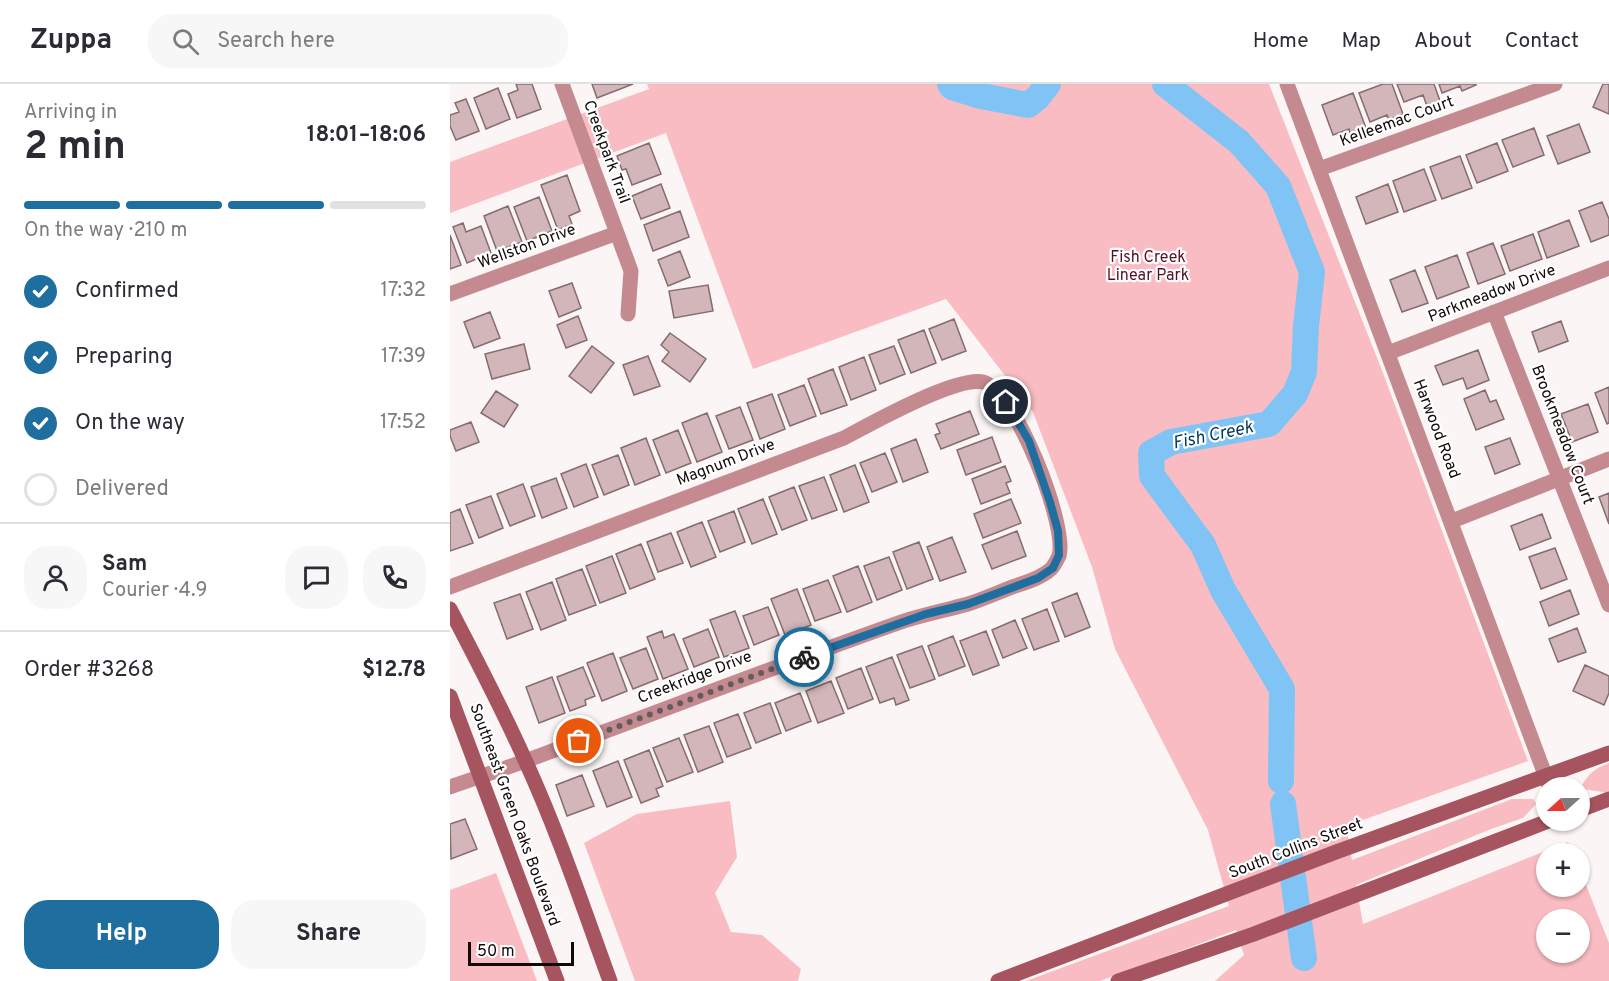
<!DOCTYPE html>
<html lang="en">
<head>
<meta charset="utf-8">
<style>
	:root { --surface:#fff; --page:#f7f7f7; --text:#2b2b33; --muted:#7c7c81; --line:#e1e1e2; --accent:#1e6ea0 }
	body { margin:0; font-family:Overpass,sans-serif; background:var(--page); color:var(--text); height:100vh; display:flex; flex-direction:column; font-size:22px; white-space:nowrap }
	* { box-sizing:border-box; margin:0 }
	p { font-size:20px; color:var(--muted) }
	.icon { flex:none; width:33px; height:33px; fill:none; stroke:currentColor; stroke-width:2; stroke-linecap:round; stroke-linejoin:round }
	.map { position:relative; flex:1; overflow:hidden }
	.details { display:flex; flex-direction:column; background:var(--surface); width:450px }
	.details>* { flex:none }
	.needle { width:39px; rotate:249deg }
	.buttons { position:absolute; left:1086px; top:693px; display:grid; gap:12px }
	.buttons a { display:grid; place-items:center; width:54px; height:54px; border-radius:50%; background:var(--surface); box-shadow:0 2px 4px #0004; font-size:30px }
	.scale { position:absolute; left:18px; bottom:15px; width:106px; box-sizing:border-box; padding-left:6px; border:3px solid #120909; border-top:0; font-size:16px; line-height:21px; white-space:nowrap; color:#120909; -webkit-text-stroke:4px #fff; paint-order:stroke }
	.pin { position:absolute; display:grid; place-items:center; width:51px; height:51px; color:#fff; margin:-26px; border:3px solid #fff; border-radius:50%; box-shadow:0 2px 6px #0007 }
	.courier { position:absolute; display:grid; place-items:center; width:60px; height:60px; margin:-30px; border:4px solid #1e6ea0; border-radius:50%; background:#fff; color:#222; box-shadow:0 2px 8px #0007 }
	.head em { font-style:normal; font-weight:700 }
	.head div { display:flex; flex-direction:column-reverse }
	.head { display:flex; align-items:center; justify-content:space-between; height:102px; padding:0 24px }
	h1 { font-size:39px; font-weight:700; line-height:45px }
	.bar { display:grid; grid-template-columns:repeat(4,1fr); gap:9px 6px; align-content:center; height:72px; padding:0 24px }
	.bar i { height:8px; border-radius:4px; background:var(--line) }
	.bar .active { background:var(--accent) }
	.bar p { grid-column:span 4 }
	.line { display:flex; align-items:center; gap:15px; padding:0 24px; border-top:2px solid var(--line) }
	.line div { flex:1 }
	.round { display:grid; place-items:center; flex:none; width:63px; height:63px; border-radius:24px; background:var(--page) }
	ol { padding:0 24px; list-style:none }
	li { display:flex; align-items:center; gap:18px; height:66px }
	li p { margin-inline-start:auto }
	li .icon { padding:6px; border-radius:50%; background:var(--accent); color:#fff; stroke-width:4 }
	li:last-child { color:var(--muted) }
	li i { width:33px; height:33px; border:3px solid var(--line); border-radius:50% }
	.action { display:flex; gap:12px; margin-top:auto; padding:12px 24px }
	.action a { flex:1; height:69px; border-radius:24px; background:var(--accent); color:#fff; font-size:24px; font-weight:700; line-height:69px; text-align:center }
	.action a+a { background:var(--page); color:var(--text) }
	header { display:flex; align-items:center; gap:36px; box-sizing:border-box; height:84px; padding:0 30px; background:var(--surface); border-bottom:2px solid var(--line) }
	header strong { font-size:28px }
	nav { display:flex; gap:33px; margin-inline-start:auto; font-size:21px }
	.search { width:420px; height:54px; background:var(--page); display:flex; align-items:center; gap:15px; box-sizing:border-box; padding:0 21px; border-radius:24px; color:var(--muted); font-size:22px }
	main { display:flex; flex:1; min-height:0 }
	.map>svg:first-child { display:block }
	.green { fill:#f9bcc2; fill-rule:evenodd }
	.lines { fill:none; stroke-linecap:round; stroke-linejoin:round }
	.river { stroke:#80c3f5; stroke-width:26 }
	.building { fill:#d3b6b9; stroke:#856c6e; stroke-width:1.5 }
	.street { stroke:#c48a90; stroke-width:15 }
	.secondary { stroke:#a6545f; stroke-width:15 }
	.done { stroke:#645c5c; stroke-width:6; stroke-dasharray:0 10.8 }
	.route { stroke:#1e6ea0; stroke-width:8 }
	.labels { text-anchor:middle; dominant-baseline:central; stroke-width:4.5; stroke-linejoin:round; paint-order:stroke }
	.street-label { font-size:16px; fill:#120909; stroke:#fff }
	.park-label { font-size:16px; fill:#571021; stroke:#fff }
	.water-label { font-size:18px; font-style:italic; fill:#023a5a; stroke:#fff }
</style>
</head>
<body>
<header>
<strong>Zuppa</strong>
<div class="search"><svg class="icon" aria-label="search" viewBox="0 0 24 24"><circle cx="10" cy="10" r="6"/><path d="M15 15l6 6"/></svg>Search here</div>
<nav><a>Home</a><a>Map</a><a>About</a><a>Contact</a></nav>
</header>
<main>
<section class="details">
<div class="head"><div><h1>2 min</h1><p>Arriving in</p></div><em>18:01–18:06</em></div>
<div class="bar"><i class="active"></i><i class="active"></i><i class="active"></i><i></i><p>On the way · 210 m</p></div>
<ol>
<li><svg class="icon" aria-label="check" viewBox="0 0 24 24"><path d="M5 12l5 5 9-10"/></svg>Confirmed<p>17:32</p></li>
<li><svg class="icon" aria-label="check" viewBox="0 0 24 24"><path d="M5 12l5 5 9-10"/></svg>Preparing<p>17:39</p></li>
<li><svg class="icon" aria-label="check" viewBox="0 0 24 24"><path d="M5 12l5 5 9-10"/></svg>On the way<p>17:52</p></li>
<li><i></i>Delivered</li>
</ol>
<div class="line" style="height:108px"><a class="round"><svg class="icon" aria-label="person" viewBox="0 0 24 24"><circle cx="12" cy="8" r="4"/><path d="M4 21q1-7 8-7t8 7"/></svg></a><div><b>Sam</b><p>Courier · 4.9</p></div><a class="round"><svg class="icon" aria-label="chat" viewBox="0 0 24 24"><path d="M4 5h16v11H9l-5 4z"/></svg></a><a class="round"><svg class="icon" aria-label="phone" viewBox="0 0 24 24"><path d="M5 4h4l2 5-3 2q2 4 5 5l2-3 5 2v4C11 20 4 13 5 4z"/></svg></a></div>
<div class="line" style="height:78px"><div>Order #3268</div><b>$12.78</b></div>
<div class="action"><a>Help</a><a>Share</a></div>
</section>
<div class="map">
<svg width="1159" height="897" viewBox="0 0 1159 897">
	<rect width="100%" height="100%" fill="#fbf5f5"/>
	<!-- green -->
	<path class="green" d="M197,0H819L933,289L1078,677L896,742L902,776L1062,715H1083L1086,720L1073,734L1041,745L906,801L913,840L1118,758L1123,769L1096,770V802H1130V786L1159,859V897H765L794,871L786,846L650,897H576L779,822L758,746L665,565L642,483L583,328L496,215L303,285L216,49L0,129V78L199,5ZM1096,836H1130V868H1096Z
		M1159,679V709L1133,705L1132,701C1139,689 1146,684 1159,679Z
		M280,717L287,773L265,809L281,848L312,851L351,885L348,897H185L134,759L187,730Z
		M46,789L87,897H0V806Z"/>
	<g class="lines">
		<!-- river -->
		<path class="river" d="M500,0L502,3L531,12L578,21L588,13L598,0
			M715,0L789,58L828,102L862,188L856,242L854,288L845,310L819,340L721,358L701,369L702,392L753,461L773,506L832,605L831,697
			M833,720L854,874"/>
	</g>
	<!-- building -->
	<path class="building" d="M66,0H82L91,25L67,34L58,10L68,6Z
		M142,0H183L147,14Z
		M933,0H942L953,30L939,36L937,31L920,38L909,9Z
		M947,0H984L990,17L977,22L973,11L954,18Z
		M989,0H1026V1L1012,7L1010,2L992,9Z
		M1153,0H1159V30L1143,23Z
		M48,4L60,35L36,45L24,14Z
		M903,9L916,44L900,50L899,45L883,51L872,21Z
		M16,15L29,47L6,56L0,42V31L9,28L5,19Z
		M1129,40L1140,68L1108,80L1097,52Z
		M1084,44L1094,71L1063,83L1052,56Z
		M199,59L211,90L182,101L176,85L172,86L167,72Z
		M1047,59L1058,87L1027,99L1016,71Z
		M1010,72L1022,104L992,115L980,83Z
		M974,85L986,116L954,128L943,97Z
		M117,91L130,127L119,132L122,140L108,146L91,101Z
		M211,100L220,124L191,135L182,112Z
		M938,100L948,128L916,140L906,113Z
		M89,113L102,147L77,157L64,123Z
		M1152,118L1159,135V151L1141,158L1129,127Z
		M58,122L72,158L47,167L34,132Z
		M230,127L239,153L203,167L194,141Z
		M1119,136L1129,162L1097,174L1088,148Z
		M13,139L16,148L31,142L41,169L17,179L3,143Z
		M1083,150L1092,175L1060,187L1051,162Z
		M0,151L11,181L0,185Z
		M1043,159L1055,190L1028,200L1017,169Z
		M230,167L240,193L218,202L208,176Z
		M1007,171L1019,203L987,215L975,183Z
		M965,186L978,219L952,228L940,196Z
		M122,199L131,224L109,233L99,207Z
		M258,201L263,227L224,234L219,207Z
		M40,228L50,254L24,264L14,238Z
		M128,232L137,256L116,264L107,241Z
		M504,235L516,267L492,276L479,245Z
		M1111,237L1118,257L1089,268L1082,248Z
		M474,246L486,279L461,289L448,256Z
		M220,249L256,275L240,298L212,277L219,268L211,261Z
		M74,260L80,285L42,295L35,270Z
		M142,262L164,279L141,309L119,292Z
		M444,262L455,290L430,300L419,271Z
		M1028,266L1039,296L1017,305L1013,294L993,301L985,282Z
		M198,272L210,302L184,311L173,281Z
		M414,273L426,306L401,316L389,283Z
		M383,285L397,321L371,330L358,295Z
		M354,301L366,332L340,342L328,311Z
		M1159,303V339L1157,340L1145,309Z
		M1035,306L1040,318L1046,316L1054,335L1026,346L1014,315Z
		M46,307L68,321L54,343L31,329Z
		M322,310L335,345L310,355L297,319Z
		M1138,320L1148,348L1122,358L1111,330Z
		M290,323L303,356L279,365L266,332Z
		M520,327L529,350L491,365L485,351L490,349L486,340Z
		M257,329L272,368L247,378L232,339Z
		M21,338L29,358L6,367L0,352V346Z
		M228,346L241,379L216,389L203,356Z
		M542,353L551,378L516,391L507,366Z
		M196,354L210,391L185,401L171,364Z
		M1060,354L1070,380L1045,390L1035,363Z
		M466,355L478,388L453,398L441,365Z
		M435,369L447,398L422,408L410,379Z
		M168,371L179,401L154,411L142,381Z
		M136,380L148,413L124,423L111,390Z
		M405,381L419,418L394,428L380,391Z
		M555,382L561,397L556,399L560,409L531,420L522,395Z
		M374,393L387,426L362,435L349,402Z
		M106,394L117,424L92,434L81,403Z
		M73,400L85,432L60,442L47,410Z
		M344,403L357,436L332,446L319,413Z
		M1159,409V440L1149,413Z
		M41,412L53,444L29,454L16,421Z
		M313,415L327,450L302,460L288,425Z
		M561,415L571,439L533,454L524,430Z
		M10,425L23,459L0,467V429Z
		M284,427L295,458L270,468L258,437Z
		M1092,430L1101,454L1070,466L1061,442Z
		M252,438L266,473L241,483L227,448Z
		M567,447L576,472L542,485L532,461Z
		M221,449L233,479L208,488L197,458Z
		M502,453L516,488L490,497L477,463Z
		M469,458L483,495L457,505L443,468Z
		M191,460L205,495L180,505L166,470Z
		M1105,464L1117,495L1091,505L1079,473Z
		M162,472L176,509L150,519L136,482Z
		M439,473L452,506L427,516L414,482Z
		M408,482L422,518L397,528L383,492Z
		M132,485L146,521L119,531L106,495Z
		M378,496L391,528L365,537L353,505Z
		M102,498L116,536L91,546L76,508Z
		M347,505L361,541L335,551L321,515Z
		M1120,506L1129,530L1099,542L1090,518Z
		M627,509L640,543L615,553L602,519Z
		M70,510L83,545L57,555L44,519Z
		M318,523L329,551L304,561L293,532Z
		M597,525L609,557L584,566L572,535Z
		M285,527L299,564L274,573L260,536Z
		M565,536L577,564L553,574L542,546Z
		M1127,544L1136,568L1108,578L1099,555Z
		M258,545L269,573L244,583L233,555Z
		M212,547L214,554L224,550L238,585L213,595L197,553Z
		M536,547L549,581L523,591L510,557Z
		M503,552L515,582L489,592L478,562Z
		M472,562L485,595L460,604L447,571Z
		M196,564L208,595L183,605L170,574Z
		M163,569L177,607L152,617L137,579Z
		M442,573L459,616L446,621L444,614L430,619L416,583Z
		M1135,581L1159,592V609L1154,621L1123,607Z
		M133,583L145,612L135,616L136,621L120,627L107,593Z
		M411,584L423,615L398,625L386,594Z
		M102,593L115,629L89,639L76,603Z
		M381,597L394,629L368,639L356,607Z
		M350,609L361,637L336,647L325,619Z
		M320,619L331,649L306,659L294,629Z
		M288,630L301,664L277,673L264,639Z
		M259,642L273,678L248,688L234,651Z
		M229,654L243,688L217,698L203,664Z
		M199,666L213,702L206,705L209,712L191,719L174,676Z
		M168,677L182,713L157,723L143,687Z
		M132,691L144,722L117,732L106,701Z
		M15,735L27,765L1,775L0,740Z"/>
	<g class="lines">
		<!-- street -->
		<path class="street" d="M112,0L181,187L178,230
			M837,0L1100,704
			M869,85L1105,0
			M0,210L167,149
			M1044,228L1159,521
			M938,269L1159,184
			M1002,437L1159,375
			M0,503L394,354C420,340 506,292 533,298C565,306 618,442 609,472C607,476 604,482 601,485C591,494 577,498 565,502C549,508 534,515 518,520C497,526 475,530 454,537C331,580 209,628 86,673C57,684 28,693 0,703"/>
		<!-- secondary -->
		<path class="secondary" d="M0,525C26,575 52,624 75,676C108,748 133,823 160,897
			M0,612L107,897
			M1130,726L1159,715
			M548,897L886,768L1159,669
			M668,897L804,850L1101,736"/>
	</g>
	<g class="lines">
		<!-- done -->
		<path class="done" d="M129,657L354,573"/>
		<!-- route -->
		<path class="route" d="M354,573L476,530L518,520L588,494L603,484L609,471L608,447L600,418L579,357L556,318"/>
	</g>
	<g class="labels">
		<!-- street labels -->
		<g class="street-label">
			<text transform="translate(947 38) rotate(-20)">Kelleemac Court</text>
			<text transform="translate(156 68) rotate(70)">Creekpark Trail</text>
			<text transform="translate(77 163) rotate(-20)">Wellston Drive</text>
			<text transform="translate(1042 210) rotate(-21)">Parkmeadow Drive</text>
			<text transform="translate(986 345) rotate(69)">Harwood Road</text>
			<text transform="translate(1112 351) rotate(69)">Brookmeadow Court</text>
			<text transform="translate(276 379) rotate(-21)">Magnum Drive</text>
			<text transform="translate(245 594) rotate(-21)">Creekridge Drive</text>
			<text transform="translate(64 731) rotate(70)">Southeast Green Oaks Boulevard</text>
			<text transform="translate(846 765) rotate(-21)">South Collins Street</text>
		</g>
		<!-- park labels -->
		<g class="park-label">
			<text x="698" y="174">Fish Creek<tspan x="698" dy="18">Linear Park</tspan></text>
		</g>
		<!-- water labels -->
		<g class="water-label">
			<text transform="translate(763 352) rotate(-12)">Fish Creek</text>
		</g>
	</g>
</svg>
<div class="buttons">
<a><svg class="needle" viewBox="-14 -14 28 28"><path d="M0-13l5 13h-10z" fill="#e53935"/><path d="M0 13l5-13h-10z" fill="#7c7c81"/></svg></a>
<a>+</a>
<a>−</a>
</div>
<div class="scale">50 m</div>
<div class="pin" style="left:129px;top:657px;background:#ea580c"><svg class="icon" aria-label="bag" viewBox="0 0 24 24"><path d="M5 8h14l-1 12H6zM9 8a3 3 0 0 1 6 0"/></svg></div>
<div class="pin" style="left:556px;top:318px;background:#1f2937"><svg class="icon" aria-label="home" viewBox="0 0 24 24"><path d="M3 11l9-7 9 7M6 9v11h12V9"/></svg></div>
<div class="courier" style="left:354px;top:573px"><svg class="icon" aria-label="bike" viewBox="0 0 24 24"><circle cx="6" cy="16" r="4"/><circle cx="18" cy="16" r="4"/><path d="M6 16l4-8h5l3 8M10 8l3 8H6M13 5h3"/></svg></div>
</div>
</main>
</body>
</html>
